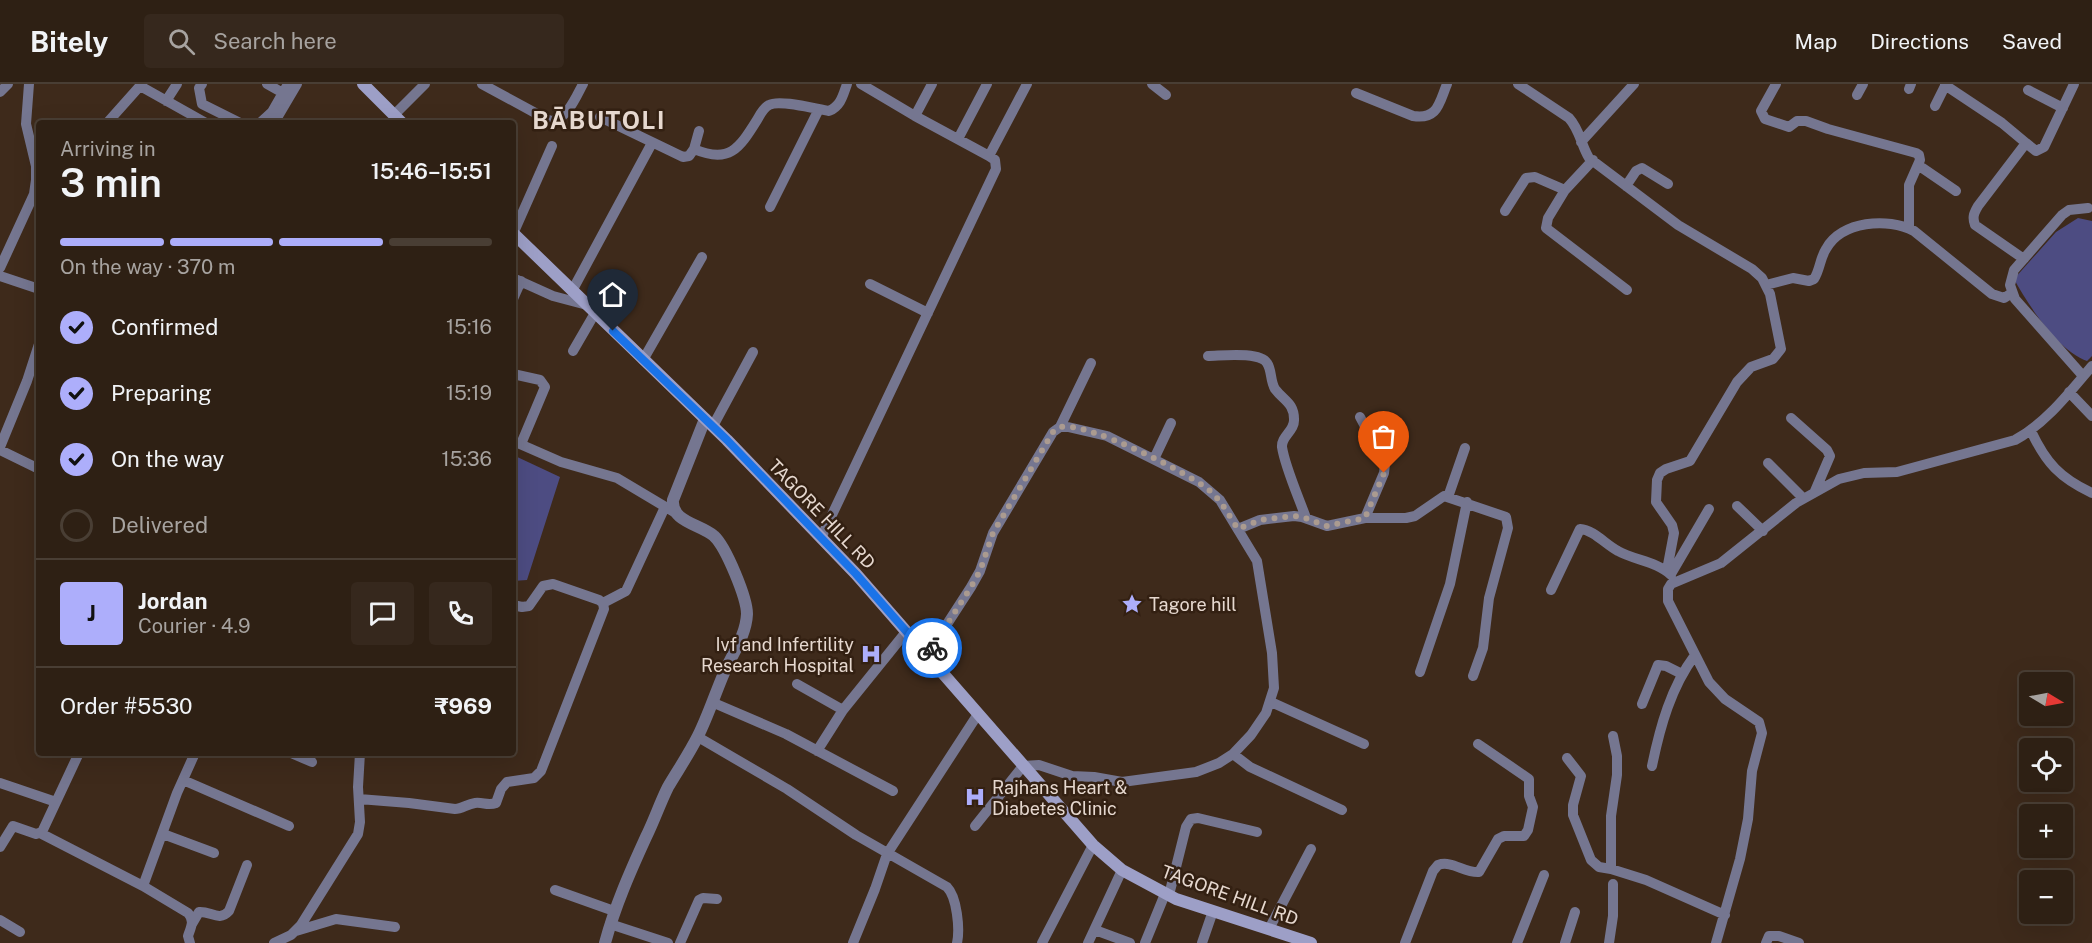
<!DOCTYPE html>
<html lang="en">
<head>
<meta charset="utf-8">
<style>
	:root { --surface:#2e2014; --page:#36281d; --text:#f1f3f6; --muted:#a7a3a0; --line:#493e34; --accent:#adaefb }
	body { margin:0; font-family:"Public Sans",sans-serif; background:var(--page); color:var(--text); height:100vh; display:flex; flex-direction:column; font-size:22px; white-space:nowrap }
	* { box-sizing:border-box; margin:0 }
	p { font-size:20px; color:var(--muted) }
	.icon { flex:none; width:33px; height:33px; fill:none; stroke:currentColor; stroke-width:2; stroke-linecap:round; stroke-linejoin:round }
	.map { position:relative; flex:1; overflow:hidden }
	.sheet { position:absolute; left:36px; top:36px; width:480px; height:636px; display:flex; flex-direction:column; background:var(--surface); border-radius:6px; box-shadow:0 6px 24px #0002,0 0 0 2px var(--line) }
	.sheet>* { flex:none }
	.needle { width:39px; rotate:100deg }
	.tools { position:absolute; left:2019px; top:588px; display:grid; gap:12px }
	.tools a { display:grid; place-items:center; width:54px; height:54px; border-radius:6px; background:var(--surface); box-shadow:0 6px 24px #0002,0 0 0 2px var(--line); font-size:30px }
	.pin { position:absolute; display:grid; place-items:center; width:51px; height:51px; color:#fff; margin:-62px -26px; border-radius:50% 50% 50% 0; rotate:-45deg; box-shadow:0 0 6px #0007 }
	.pin .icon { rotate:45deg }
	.courier { position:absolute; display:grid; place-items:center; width:60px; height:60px; margin:-30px; border:4px solid #1a73e8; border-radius:50%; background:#fff; color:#222; box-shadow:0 2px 8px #0007 }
	.summary em { font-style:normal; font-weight:600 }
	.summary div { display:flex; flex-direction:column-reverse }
	.summary { display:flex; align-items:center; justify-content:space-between; height:102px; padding:0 24px }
	h1 { font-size:39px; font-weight:600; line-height:45px }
	.bar { display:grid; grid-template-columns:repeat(4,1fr); gap:9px 6px; align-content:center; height:72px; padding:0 24px }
	.bar i { height:8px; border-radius:4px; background:var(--line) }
	.bar .selected { background:var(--accent) }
	.bar p { grid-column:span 4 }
	.line { display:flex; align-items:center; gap:15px; padding:0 24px; border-top:2px solid var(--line) }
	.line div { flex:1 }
	.round { display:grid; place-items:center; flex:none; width:63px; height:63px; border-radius:6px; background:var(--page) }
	ol { padding:0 24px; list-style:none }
	li { display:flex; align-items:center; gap:18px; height:66px }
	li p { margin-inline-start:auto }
	li .icon { padding:6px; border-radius:50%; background:var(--accent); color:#111; stroke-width:4 }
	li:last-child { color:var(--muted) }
	li i { width:33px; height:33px; border:3px solid var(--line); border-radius:50% }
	header { display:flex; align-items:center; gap:36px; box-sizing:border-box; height:84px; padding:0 30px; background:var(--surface); border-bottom:2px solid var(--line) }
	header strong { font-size:28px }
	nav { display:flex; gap:33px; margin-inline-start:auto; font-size:21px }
	.search { width:420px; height:54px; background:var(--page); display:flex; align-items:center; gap:15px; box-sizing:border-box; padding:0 21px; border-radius:6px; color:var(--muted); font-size:22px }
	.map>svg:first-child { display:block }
	.water { fill:#4d4c82 }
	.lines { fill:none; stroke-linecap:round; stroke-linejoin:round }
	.minor { stroke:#757690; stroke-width:10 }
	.tertiary { stroke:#757690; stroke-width:12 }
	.secondary { stroke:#9d9fc7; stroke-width:12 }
	.done { stroke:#ab9b90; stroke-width:6; stroke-dasharray:0 10.8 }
	.route { stroke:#1a73e8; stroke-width:8 }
	.labels { text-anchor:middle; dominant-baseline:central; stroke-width:5; stroke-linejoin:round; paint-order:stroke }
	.street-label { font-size:18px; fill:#e6d8cf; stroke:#332012 }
	.poi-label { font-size:18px; fill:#e6d8cf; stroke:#332012; text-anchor:start }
	.district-label { font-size:24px; font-weight:bold; letter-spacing:1.5px; fill:#e6d8cf; stroke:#332012 }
</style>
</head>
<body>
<header>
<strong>Bitely</strong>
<div class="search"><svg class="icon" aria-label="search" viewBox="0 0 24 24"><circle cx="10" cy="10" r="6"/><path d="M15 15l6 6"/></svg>Search here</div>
<nav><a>Map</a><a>Directions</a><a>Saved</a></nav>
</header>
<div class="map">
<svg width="2092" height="859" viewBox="0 0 2092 859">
	<rect width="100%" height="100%" fill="#3e2a1b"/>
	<!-- water -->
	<path class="water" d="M2078,134L2092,137V272L2087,277C2057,266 2029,222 2014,195L2056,148Z
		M513,371L560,393L527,496L513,497Z"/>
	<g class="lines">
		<!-- minor -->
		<path class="minor" d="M202,0L199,4L202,20L240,39
			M267,0L283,9
			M482,0L550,37C567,36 576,13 583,0
			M861,0L915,32
			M1152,0L1166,11
			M1518,0L1569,34C1580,46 1581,61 1589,74L1678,141L1752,185L1762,194L1770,210L1781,265L1773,275L1751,283L1737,298L1690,377L1666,385L1660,389L1657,396L1656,418L1672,441L1674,449L1667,486
			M1776,0L1761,27L1765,35L1789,43L1797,37H1806L1828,45L1916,69L1919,71L1920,76L1909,101V144
			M1945,1L2002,39L2026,59L1978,122C1974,129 1972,133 1975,141L2024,175
			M1909,5L1911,0
			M2028,6L2063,24
			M0,8L8,0
			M1356,9L1413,32C1438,36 1439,19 1447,0
			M1857,11L1863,0
			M166,17L177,0
			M1935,22L1946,0
			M394,31L425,0
			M600,33L683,73L689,72L694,65L699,47
			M107,39L140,2L206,39
			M260,39L272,28L288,0
			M274,39L297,0
			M958,55L987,0
			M1581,58L1634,0
			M2026,59L2036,67L2044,63L2074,0
			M694,65C729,80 739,65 757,36C760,31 763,24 769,21C779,15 816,25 829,27C841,22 843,11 847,0
			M989,72L1027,0
			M1918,81L1956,107
			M1626,102L1636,87L1642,84L1668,100
			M1565,106L1548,134L1546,144L1627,206
			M770,123L819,25
			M1505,127L1526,94L1535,93L1565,106L1593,76
			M513,150L552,62
			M0,184L34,110L36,96V82L26,40L29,0
			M0,192L39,205
			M513,194L553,212L587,221
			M870,200L928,229
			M1766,201L1793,194L1809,197L1814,195C1820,186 1820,174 1826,165C1841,137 1888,133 1914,147L1992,210L2004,214L2012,209
			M572,207L652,59
			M513,215L521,197
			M573,267L595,229
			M1208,272C1221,272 1259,267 1267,279C1272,286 1270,297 1275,305C1284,317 1294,319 1294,335C1295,347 1281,352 1282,363C1285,383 1299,414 1306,434
			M643,276L702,173
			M513,290L540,296L545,303L521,360
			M2083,292L2015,215L2010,201L2014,186L2062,131L2069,126L2088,124
			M2069,308L2092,332
			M1360,333L1385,380L1384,389L1365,434
			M1791,334L1827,366L1830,372L1815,407
			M713,342L753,268
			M1060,343L1091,279
			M2031,347C2046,379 2060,394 2092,409
			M513,357L561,378L617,394L674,428
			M0,363L27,297L39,260
			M0,366L39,385
			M1154,375L1171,339
			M1768,379L1803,414
			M1448,413L1465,364
			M1737,422L1763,447
			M1238,445L1260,436L1294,432L1302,433L1327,442L1365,434H1406L1415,432L1444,412L1506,433L1508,444L1489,514L1483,564L1473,592
			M821,454L996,85L995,76L989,72L915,32L932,0
			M1671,490L1709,425
			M1551,506L1580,445C1594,446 1606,461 1618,467C1634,476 1658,478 1671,491
			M603,519L626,507L665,423
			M927,571L971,503L980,487L993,449L1053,348L1060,343H1068L1107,352L1199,398L1220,416L1257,477L1272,569L1274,604L1266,629L1251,651L1233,670L1219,679L1196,688L1122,698L1094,693L1072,692L1039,681L1023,682L975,742
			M1420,588L1450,500L1467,418
			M797,600L843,626
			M1271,618L1364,660
			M714,619L786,650L893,707
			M1642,620L1658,581L1666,582L1682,590
			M1613,652L1617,672V691L1611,732V785L1646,796L1725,831
			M698,653L787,705L856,751L947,803C957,813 960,845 957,859
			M817,667L843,626L906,548
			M291,669L312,678
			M1233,670L1250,683L1342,726
			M1567,674L1581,692L1573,721V731L1591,776L1599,783L1611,785
			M1652,682C1660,643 1671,603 1695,571
			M183,696L289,742
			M0,699L56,718
			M359,715L409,719L455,725C462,725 467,720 475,719C483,718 488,722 496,719L501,705L507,698L534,694L541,687L604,525L603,519L599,516L553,500L543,502L529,522L522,523L513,521
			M40,749L143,802L188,829C195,837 191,843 188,852L190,859
			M163,750L214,769
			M0,763L13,742L36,750L42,748L79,669
			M143,802L177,709L195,669
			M555,806L614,827
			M1169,811L1186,743L1191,735L1198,734L1257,748
			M0,836L20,848
			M192,840L199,828C211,827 219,838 229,827L247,781
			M610,840L668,859
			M1269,845L1311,765
			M1095,846L1130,859
			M296,847L336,835L395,843
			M274,859L291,851L301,841L358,750L360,738L358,703L360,669
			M680,859L699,816L703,814L717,815
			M853,859L875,805L887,770L978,630
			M1042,859L1093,761
			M1088,859L1122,786
			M1145,859L1165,810
			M1202,859L1213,827
			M1405,859L1433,787L1438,781C1452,776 1464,789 1479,788L1498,755L1504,752H1524L1528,746L1533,723L1529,712V695L1478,660
			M1517,859L1544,791
			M1565,859L1575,828
			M1609,859L1613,832V800
			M1716,859L1740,775L1748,735L1752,687L1762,649L1759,638L1725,615L1709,598L1668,517V505L1671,500L1721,479L1796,419L1839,395L1864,389L1897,388L2015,356C2046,339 2069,309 2092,282
			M1766,859L1769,852H1779L1799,859"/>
		<!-- tertiary -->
		<path class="tertiary" d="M605,859C615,822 630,788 646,753C654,737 660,719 668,703C678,686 689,670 698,652C708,632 715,610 724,589C732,570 746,552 747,530C747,514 726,463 714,452C700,440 671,438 673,416L705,335"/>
		<!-- secondary -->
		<path class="secondary" d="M363,0L402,39
			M513,149L727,356L856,490L1093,761L1122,786L1176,815L1311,859"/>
	</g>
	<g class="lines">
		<!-- done -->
		<path class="done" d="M932,564L971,503L980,487L993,449L1053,348C1055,346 1059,344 1061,343C1086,337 1191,390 1210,407C1222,417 1229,432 1238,445L1260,436L1294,432L1302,433L1327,442L1365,434L1384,389"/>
		<!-- route -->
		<path class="route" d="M613,247L727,356L856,490L927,571L932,564"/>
	</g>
	<!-- icons -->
	<defs>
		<g id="sight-bare" transform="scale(1.62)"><path d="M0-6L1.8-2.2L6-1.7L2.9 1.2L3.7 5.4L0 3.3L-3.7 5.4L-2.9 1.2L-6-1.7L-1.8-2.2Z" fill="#adaefb" stroke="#332012" stroke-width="2.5" paint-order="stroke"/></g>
		<g id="hospital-bare" transform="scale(1.62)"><path d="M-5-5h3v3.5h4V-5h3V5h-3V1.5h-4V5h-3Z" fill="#adaefb" stroke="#332012" stroke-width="2.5" paint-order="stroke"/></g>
	</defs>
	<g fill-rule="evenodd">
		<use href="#sight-bare" x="1132" y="520"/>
		<use href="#hospital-bare" x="871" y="570"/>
		<use href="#hospital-bare" x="975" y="713"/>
	</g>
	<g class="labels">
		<!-- street labels -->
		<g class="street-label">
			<text transform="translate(822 430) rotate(46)">TAGORE HILL RD</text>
			<text transform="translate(1230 811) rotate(20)">TAGORE HILL RD</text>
		</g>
		<!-- poi labels -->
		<g class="poi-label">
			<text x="1149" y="520">Tagore hill</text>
			<text x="854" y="560" text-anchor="end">Ivf and Infertility<tspan x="854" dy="21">Research Hospital</tspan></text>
			<text x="992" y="703">Rajhans Heart &amp;<tspan x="992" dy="21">Diabetes Clinic</tspan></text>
		</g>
		<!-- district labels -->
		<g class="district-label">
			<text x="599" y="36">BĀBUTOLI</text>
		</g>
	</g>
</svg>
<div class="tools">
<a><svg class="needle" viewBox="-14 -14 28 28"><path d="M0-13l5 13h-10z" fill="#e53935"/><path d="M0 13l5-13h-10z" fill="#a7a3a0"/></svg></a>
<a><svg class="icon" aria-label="locate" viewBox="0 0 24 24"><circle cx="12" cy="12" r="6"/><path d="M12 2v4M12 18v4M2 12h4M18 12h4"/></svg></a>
<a>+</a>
<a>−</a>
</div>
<div class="pin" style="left:1384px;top:389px;background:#ea580c"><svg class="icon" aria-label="bag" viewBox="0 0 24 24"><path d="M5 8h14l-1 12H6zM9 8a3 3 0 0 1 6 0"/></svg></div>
<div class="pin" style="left:613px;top:247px;background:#1f2937"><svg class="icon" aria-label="home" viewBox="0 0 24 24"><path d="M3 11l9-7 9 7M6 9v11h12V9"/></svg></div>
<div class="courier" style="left:932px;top:564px"><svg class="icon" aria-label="bike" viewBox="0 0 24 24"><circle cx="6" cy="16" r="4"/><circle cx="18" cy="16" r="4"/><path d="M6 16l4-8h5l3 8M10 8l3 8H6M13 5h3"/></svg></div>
<section class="sheet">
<div class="summary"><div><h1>3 min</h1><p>Arriving in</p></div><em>15:46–15:51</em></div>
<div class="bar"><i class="selected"></i><i class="selected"></i><i class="selected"></i><i></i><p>On the way · 370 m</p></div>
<ol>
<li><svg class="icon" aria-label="check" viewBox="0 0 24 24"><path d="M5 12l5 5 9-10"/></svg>Confirmed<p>15:16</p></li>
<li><svg class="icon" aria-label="check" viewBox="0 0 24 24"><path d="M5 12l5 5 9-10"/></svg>Preparing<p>15:19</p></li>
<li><svg class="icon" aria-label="check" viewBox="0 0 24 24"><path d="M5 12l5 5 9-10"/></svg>On the way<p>15:36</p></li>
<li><i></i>Delivered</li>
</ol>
<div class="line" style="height:108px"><b class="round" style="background:var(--accent);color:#111">J</b><div><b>Jordan</b><p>Courier · 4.9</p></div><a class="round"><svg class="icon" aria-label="chat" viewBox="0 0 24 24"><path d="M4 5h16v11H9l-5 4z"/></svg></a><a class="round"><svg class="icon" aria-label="phone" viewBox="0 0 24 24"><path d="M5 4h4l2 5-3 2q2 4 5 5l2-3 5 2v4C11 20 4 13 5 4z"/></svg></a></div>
<div class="line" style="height:78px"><div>Order #5530</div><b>₹969</b></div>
</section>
</div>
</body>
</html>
